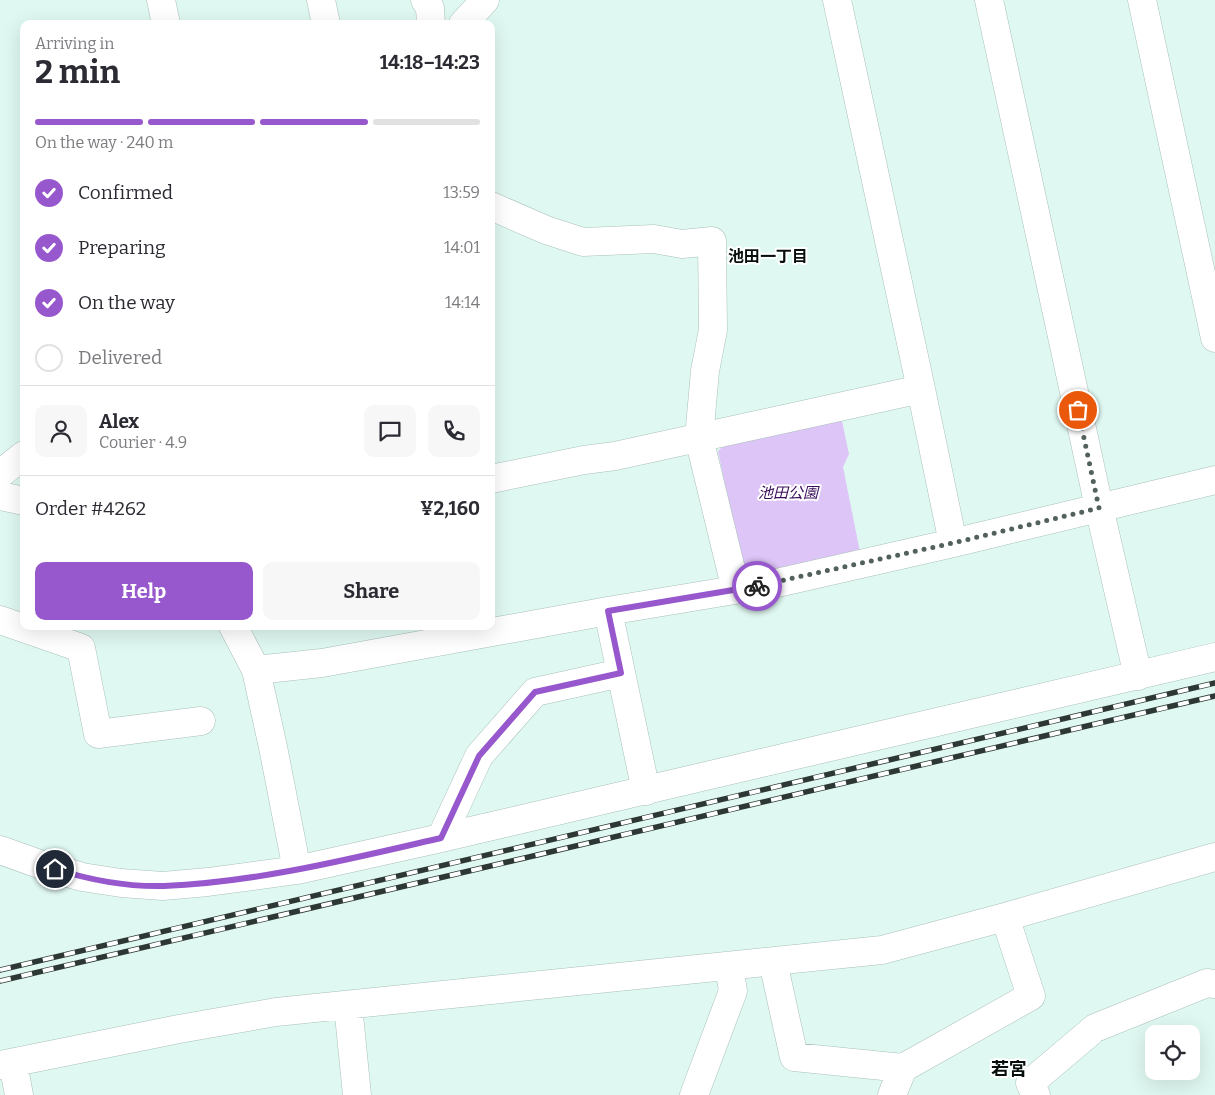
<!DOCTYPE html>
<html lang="en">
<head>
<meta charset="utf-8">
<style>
	:root { --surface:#fff; --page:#f7f7f7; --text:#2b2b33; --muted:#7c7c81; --line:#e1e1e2; --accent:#9858cd }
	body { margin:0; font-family:Bitter,"Noto Sans JP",serif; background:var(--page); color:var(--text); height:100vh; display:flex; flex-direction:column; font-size:19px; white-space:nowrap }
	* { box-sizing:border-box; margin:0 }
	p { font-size:16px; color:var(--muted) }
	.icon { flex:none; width:28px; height:28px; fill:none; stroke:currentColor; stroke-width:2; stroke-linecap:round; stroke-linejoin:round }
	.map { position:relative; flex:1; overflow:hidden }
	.drawer { position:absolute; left:20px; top:20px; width:475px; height:610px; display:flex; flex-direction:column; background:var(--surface); border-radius:10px; box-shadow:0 5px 20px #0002 }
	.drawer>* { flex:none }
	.tools { position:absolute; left:1145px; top:1025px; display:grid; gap:10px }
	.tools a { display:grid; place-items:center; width:55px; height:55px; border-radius:10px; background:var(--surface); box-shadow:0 5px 20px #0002; font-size:25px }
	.pin { position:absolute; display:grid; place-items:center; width:42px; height:42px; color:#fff; margin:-21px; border:2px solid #fff; border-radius:50%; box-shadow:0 1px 5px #0007 }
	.courier { position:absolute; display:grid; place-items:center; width:50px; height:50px; margin:-25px; border:4px solid #9858cd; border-radius:50%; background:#fff; color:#222; box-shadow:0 1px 6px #0007 }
	.overview em { font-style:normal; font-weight:700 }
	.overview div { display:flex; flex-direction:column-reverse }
	.overview { display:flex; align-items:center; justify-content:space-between; height:85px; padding:0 15px }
	h1 { font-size:32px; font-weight:700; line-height:38px }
	.bar { display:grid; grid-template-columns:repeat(4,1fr); gap:8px 5px; align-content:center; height:60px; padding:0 15px }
	.bar i { height:6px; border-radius:4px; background:var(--line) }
	.bar .on { background:var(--accent) }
	.bar p { grid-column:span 4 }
	.line { display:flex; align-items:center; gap:12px; padding:0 15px; border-top:1px solid var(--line) }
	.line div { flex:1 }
	.round { display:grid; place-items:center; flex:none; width:52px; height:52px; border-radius:10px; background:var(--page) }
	ol { padding:0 15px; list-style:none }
	li { display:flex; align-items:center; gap:15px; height:55px }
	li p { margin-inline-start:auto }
	li .icon { padding:5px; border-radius:50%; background:var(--accent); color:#fff; stroke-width:4 }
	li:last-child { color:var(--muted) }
	li i { width:28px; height:28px; border:2px solid var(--line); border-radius:50% }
	.button { display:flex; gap:10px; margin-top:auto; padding:10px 15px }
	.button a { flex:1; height:58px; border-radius:10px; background:var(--accent); color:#fff; font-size:20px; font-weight:700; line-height:58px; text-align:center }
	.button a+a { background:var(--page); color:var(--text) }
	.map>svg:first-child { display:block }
	.green { fill:#ddc5f7 }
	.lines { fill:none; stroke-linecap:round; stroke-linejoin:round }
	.minor-casing { stroke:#a9c0ba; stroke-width:29 }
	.minor { stroke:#fff; stroke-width:28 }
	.rail-casing { stroke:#2d3835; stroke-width:5.5 }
	.rail { stroke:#fff; stroke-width:4; stroke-dasharray:11; stroke-linecap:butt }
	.done { stroke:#53615d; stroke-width:5; stroke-dasharray:0 9 }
	.route { stroke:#9858cd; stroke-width:6 }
	.labels { text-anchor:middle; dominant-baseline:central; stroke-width:4; stroke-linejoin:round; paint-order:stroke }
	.park-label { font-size:15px; font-style:italic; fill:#3a0b58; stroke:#fff }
	.neighbourhood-label { font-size:16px; font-weight:bold; fill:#070f0d; stroke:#fff }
	.quarter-label { font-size:18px; font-weight:bold; fill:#070f0d; stroke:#fff }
</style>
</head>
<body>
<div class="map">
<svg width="1215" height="1095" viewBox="0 0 1215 1095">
	<rect width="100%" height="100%" fill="#e0f8f2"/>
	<!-- green -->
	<path class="green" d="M842,421L849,454L843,467L860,552L751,574L743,571L718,451L724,445Z"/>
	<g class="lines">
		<!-- minor casing -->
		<g class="minor-casing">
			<path id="minor" d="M161,0L166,24
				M321,0L326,24
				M425,0L430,8L431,24
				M837,0L921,389L953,543
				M989,0L1099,507L1138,676
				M1142,0L1215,338
				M463,24L485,0
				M491,206L546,230L583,242L654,239L682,244L712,241L713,330L705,371L699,438L736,590
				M0,474L24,455
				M491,479L584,460L615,456L921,389
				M0,496L24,501
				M608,611L646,791
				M0,620L81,648L98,734L201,721
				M233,626L256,670L273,747L297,870
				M256,670L322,663L608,611L777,583L953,543L1215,480
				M441,838L479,756L535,692L621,673
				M0,850L42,865L82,877L121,883L163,886L208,882L297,870L441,838L1215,657
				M773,962L794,1057L903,1068L1031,996L1005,917
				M348,1005L357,1095
				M13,1063L19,1095
				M0,1065L179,1029L276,1012L882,950L1005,917L1215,857
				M694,1095L733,991L729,966
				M892,1095L903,1068
				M1036,1095L1030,1083L1095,1028L1207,983L1215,984"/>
		</g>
		<!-- minor -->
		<use href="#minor" class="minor"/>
		<!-- rail casing -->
		<g class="rail-casing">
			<path id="rail" d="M0,970L1215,683
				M0,981L1215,696"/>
		</g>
		<!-- rail -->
		<use href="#rail" class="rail"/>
	</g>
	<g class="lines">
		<!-- done -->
		<path class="done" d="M757,586L953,543L1099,508L1078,410"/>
		<!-- route -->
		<path class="route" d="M55,869C90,880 128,887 164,886C258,882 350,859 441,838L479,756L535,692L621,673L608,611L757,586"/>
	</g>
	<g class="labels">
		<!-- park labels -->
		<g class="park-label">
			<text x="788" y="493">池田公園</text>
		</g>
		<!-- neighbourhood labels -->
		<g class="neighbourhood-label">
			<text x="768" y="256">池田一丁目</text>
		</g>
		<!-- quarter labels -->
		<g class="quarter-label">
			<text x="1009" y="1069">若宮</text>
		</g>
	</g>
</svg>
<div class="tools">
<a><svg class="icon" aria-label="locate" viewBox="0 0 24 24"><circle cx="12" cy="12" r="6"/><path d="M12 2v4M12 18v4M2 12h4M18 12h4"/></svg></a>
</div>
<div class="pin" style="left:1078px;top:410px;background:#ea580c"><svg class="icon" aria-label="bag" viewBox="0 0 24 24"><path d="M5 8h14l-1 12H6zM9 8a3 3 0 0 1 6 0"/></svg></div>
<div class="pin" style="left:55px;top:869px;background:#1f2937"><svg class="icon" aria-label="home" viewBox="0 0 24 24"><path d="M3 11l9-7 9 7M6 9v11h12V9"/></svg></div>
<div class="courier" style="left:757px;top:586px"><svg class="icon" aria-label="bike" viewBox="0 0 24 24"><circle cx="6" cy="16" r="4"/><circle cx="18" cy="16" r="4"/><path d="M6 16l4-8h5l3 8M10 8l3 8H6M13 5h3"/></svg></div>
<section class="drawer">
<div class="overview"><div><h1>2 min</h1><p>Arriving in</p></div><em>14:18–14:23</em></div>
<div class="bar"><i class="on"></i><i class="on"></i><i class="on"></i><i></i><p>On the way · 240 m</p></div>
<ol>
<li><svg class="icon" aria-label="check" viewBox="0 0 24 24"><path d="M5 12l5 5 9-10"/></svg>Confirmed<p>13:59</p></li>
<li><svg class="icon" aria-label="check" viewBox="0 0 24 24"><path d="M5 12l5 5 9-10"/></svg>Preparing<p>14:01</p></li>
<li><svg class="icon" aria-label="check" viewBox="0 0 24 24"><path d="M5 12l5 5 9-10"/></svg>On the way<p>14:14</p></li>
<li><i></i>Delivered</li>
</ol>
<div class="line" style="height:90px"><a class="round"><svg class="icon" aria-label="person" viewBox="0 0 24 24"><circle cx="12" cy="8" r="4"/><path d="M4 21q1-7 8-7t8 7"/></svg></a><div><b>Alex</b><p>Courier · 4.9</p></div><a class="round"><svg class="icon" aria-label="chat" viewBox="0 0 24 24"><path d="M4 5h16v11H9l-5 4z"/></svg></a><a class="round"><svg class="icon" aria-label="phone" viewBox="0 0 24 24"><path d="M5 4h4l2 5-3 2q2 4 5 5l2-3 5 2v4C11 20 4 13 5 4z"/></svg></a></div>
<div class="line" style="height:65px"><div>Order #4262</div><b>¥2,160</b></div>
<div class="button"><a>Help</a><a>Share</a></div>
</section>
</div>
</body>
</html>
